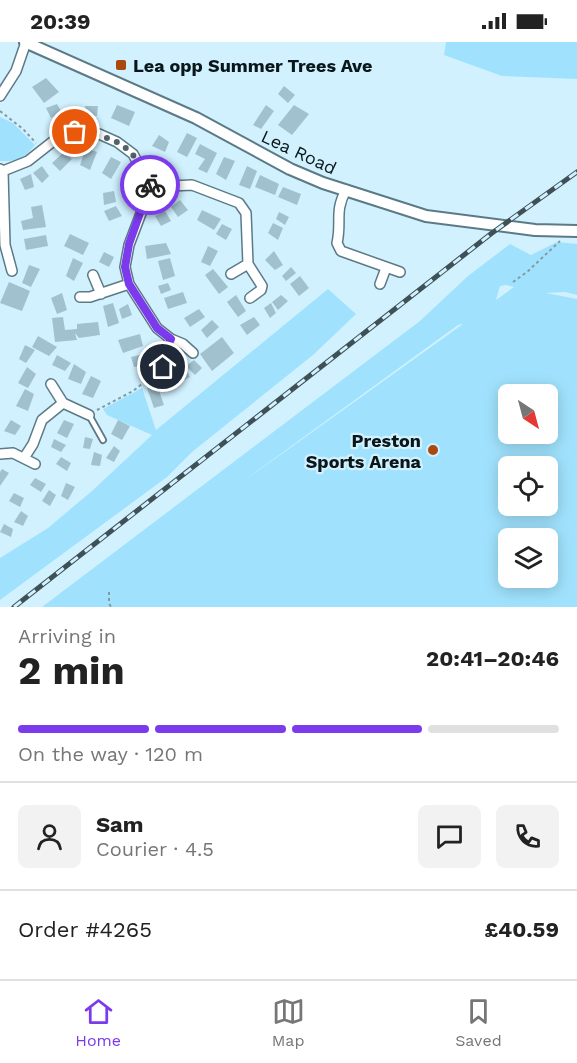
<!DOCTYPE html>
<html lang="en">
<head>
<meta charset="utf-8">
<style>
	:root { --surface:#fff; --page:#f2f2f2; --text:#222; --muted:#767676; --line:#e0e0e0; --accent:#7c3aed }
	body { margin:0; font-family:"Work Sans",sans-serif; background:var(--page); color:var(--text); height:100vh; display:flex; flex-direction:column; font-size:22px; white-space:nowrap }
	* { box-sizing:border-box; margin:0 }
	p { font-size:20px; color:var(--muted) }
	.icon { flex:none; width:33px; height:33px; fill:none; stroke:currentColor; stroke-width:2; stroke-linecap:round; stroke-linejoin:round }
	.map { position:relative; height:565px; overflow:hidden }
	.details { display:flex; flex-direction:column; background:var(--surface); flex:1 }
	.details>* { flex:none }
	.needle { width:39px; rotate:144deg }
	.tools { position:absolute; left:498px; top:342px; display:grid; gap:12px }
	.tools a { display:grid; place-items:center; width:60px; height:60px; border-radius:9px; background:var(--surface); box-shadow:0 3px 15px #0003; font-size:30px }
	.pin { position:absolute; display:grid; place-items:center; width:51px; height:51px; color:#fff; margin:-26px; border:3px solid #fff; border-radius:50%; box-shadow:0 2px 6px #0007 }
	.courier { position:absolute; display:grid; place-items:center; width:60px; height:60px; margin:-30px; border:4px solid #7c3aed; border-radius:50%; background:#fff; color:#222; box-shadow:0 2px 8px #0007 }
	.summary em { font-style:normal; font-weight:700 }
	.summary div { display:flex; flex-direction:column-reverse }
	.summary { display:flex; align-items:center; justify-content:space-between; height:102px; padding:0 18px }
	h1 { font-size:39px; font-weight:700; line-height:45px }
	.bar { display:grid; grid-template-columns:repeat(4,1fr); gap:9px 6px; align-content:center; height:72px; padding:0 18px }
	.bar i { height:8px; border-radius:4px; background:var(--line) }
	.bar .selected { background:var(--accent) }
	.bar p { grid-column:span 4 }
	.line { display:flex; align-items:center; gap:15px; padding:0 18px; border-top:2px solid var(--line) }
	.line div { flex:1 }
	.round { display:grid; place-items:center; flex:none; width:63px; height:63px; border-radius:9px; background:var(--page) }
	.status { display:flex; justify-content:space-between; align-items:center; height:42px; padding:0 30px; background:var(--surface); direction:ltr }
	.status svg { height:16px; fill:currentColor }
	.dock { display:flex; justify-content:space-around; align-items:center; height:84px; border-top:2px solid var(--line); background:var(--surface); font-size:16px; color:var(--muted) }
	.dock a { display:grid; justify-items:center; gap:3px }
	.dock .selected { color:var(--accent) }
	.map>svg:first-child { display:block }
	.green { fill:#a0e2fd; fill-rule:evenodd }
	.building { fill:#a1c1ce }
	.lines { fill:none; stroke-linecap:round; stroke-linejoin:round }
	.service-casing { stroke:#5c7a86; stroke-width:8 }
	.minor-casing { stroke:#5c7a86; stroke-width:12 }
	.tertiary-casing { stroke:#5c7a86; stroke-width:14 }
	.path { stroke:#829aa4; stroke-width:2; stroke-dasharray:3 3; stroke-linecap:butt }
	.service { stroke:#fff; stroke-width:4.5 }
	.minor { stroke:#fff; stroke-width:9 }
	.tertiary { stroke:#fff; stroke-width:10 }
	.rail-casing { stroke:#3f5056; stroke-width:5 }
	.rail { stroke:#d1f1ff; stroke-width:3; stroke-dasharray:9; stroke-linecap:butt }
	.done { stroke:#50636a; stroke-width:6; stroke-dasharray:0 10.8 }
	.route { stroke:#7c3aed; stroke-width:8 }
	.poi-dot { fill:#aa480d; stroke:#d1f1ff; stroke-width:2 }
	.labels { text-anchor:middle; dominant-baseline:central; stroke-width:4.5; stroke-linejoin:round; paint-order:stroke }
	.poi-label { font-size:18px; font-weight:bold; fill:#0a161a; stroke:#d1f1ff; text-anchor:start }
	.street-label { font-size:18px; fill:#0a161a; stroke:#d1f1ff }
</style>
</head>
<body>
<div class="status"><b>20:39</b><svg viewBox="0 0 49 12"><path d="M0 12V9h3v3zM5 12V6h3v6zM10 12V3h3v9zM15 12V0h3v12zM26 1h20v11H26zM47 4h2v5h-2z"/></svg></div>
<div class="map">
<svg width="577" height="565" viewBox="0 0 577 565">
	<rect width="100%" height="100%" fill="#d1f1ff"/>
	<!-- green -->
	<path class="green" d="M446,0H577V37L502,34L444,13Z
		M0,75L13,81L35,103C26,115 16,120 0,119Z
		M557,200L577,202V253L565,250L546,251L577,257V565H42L420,279L468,234L510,202L531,213ZM506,243L514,245L496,258L500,244ZM462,282H463L227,451L458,283ZM508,352H548V392H508ZM508,424H548V464H508ZM548,496V536H508V496Z
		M328,247L356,272L313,313L192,410L167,435L0,558V516L48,486L92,449L152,393L107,373L103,367L142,346L156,388Z"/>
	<!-- building -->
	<path class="building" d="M46,36L59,50L44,61L32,45Z
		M284,44L295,53L288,61L278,52Z
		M57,62L62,71L51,76L46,66Z
		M117,63L135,70L129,84L111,76Z
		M266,63L274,69L261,87L253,83Z
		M294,63L309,72L292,93L278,83Z
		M85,64H98L97,74L86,73Z
		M187,91L197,96L187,115L177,110Z
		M159,93L169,100L165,110L152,104Z
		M200,102L217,111L207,131L198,127L205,117L195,112Z
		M86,106L97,110L90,128L80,123Z
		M64,110L72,117L60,129L52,121Z
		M111,115L121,120L111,137L102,131Z
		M224,115L235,119L226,138L216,132Z
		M42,124L49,134L42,141L33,131Z
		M247,124L257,129L250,147L239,143Z
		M31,132L34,145L25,148L20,137Z
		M260,133L279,142L275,153L255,145Z
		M283,145L301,152L297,163L278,155Z
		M114,149L116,160L104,163L103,151Z
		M180,158L188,168L178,175L171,165Z
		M42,163L46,185L23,188L21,179L33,176L31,165Z
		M116,164L122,174L109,179L104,169Z
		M202,168L221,177L214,188L197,178Z
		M165,169L171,179L161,184L155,174Z
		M279,170L289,175L285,183L276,177Z
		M273,181L283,186L278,198L268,191Z
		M222,182L232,187L226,198L216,192Z
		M70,192L89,201L83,213L64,204Z
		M46,193L48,204L26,208L24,197Z
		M166,201L171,212L147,217L145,204Z
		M208,204L218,209L210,224L201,220Z
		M274,209L283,223L275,228L265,218Z
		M104,210L114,215L109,225L99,220Z
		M73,216L83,221L74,239L66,234Z
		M170,216L175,234L163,238L158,219Z
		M29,223L40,227L31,245L22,241Z
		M291,225L296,231L286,239L282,234Z
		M213,227L228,245L219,252L205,233Z
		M300,234L309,246L299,254L290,242Z
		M9,240L30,249L22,269L0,261Z
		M168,241L171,248L161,252L158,244Z
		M183,250L187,261L168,267L164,256Z
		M62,251L67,268L57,272L51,256Z
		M236,253L246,269L238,275L227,260Z
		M281,253L288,259L278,268L272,260Z
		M113,261L119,281L108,285L103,264Z
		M271,261L276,271L270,276L264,266Z
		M128,262L132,273L122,277L119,267Z
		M199,267L205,275L190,285L184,276Z
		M63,275L65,288L77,287V282L98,280L100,293L79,296L75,291L77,298L55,300L52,276Z
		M254,275L260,283L247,293L240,283Z
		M212,278L219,285L207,296L201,288Z
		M140,292L143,304L123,311L118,298Z
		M38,294L57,305L49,314L32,305Z
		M222,295L234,311L212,329L200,312Z
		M25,303L35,308L26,321L19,317Z
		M148,311L150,322L134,325L131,315Z
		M57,313L71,321L65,329L52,323Z
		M194,318L202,326L195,333L186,324Z
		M74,322L86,330L81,342L68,337Z
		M183,322L190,335L180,340L172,330Z
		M27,325L36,332L28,346L18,341Z
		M91,334L101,339L93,356L82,352Z
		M157,343L164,363L154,366L147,346Z
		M25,347L34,352L28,369L16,364Z
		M11,378L21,384L15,393L4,389Z
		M64,378L74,382L67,396L57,391Z
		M118,378L130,384L122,398L111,392Z
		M85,395L93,397L90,407L83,406Z
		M54,397L66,403L61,410L51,405Z
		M114,404L120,409L114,420L106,416Z
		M94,410L102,413L100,424L91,423Z
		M61,415L71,421L67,429L56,422Z
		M2,427L9,431L0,444V430Z
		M35,436L46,442L41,450L30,443Z
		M66,441L75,445L68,458L61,454Z
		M49,448L56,453L50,464L42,459Z
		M14,451L24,456L20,465L9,459Z
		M21,469L28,474L23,484L14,480Z
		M4,482L13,487L11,495L0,490Z"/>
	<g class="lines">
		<!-- service casing -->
		<g class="service-casing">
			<path id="service" d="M89,373L103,398"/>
		</g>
		<!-- minor casing -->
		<g class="minor-casing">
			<path id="minor" d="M0,54L16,29L26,0
				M0,127L3,129L28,119L56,97L75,90L99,92L117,100L133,112L151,145L129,203L125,225L129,242L157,286L171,297L183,302L193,311
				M3,129L5,203L12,229
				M151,145L192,143L239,161L246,171L248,222L262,244L261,248L250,256
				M346,148C334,170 342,179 337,201L341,209L400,230
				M231,232L248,222
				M93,233L101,252
				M380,242L386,226
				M80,255H90L129,242
				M163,325L164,310L171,297
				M51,342L63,361
				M0,412L13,411L35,422
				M24,416L33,402L42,378L63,361L89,373"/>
		</g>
		<!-- tertiary casing -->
		<g class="tertiary-casing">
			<path id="tertiary" d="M25,0L196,76L290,127L323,141L426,174L535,188L577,189"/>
		</g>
		<!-- path -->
		<path class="path" d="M0,69L23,87L36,101
			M513,240L527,230L560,199
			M97,368L133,349L156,331
			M109,550V561L111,565"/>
		<!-- service -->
		<use href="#service" class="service"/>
		<!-- minor -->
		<use href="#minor" class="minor"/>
		<!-- tertiary -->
		<use href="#tertiary" class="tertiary"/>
		<!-- rail casing -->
		<g class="rail-casing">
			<path id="rail" d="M14,565L492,191L577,130"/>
		</g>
		<!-- rail -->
		<use href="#rail" class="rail"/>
	</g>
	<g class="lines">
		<!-- done -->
		<path class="done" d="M75,90C117,94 134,104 150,143"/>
		<!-- route -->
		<path class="route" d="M150,143L129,202L125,225L129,242L157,286L171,297L164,310L163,325"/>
	</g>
	<!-- markers -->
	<g class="poi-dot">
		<rect x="115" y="17" width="12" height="12" rx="3"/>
		<circle cx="433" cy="408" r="6"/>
	</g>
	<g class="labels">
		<!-- poi labels -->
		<g class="poi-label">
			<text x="133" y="23">Lea opp Summer Trees Ave</text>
			<text x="421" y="398" text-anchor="end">Preston<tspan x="421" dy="21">Sports Arena</tspan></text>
		</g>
		<!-- street labels -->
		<g class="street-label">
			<text transform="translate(299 110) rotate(25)">Lea Road</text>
		</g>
	</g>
</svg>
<div class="tools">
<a><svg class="needle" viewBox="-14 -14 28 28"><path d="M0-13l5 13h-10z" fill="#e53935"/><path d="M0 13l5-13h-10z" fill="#767676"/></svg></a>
<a><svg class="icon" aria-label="locate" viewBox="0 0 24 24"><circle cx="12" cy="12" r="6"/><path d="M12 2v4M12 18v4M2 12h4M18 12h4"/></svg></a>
<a><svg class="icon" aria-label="layers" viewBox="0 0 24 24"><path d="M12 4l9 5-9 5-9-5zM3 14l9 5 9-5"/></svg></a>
</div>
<div class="pin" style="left:75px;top:90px;background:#ea580c"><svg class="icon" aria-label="bag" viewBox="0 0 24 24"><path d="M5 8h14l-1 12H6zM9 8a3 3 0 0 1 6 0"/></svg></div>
<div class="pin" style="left:163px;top:325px;background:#1f2937"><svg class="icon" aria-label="home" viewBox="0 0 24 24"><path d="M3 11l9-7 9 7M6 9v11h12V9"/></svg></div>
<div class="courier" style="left:150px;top:143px"><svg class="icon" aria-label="bike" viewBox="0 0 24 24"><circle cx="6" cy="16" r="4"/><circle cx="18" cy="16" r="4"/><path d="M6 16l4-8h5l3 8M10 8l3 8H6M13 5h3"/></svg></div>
</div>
<section class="details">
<div class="summary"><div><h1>2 min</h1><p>Arriving in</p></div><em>20:41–20:46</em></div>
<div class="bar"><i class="selected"></i><i class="selected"></i><i class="selected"></i><i></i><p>On the way · 120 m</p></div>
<div class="line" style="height:108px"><a class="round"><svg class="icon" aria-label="person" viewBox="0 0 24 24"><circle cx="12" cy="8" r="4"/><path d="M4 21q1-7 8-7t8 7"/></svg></a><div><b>Sam</b><p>Courier · 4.5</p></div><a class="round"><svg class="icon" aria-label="chat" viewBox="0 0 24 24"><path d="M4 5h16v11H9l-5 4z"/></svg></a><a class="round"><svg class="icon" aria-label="phone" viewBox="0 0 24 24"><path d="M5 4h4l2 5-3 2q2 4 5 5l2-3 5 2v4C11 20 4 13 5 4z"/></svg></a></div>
<div class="line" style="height:78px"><div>Order #4265</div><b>£40.59</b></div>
</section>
<nav class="dock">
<a class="selected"><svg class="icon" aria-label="home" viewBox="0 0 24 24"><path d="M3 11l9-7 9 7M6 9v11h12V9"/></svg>Home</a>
<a><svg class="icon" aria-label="map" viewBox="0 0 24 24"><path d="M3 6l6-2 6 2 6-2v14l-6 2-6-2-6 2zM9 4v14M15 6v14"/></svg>Map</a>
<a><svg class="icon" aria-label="saved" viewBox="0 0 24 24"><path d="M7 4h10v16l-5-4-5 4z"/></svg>Saved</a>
</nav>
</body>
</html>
